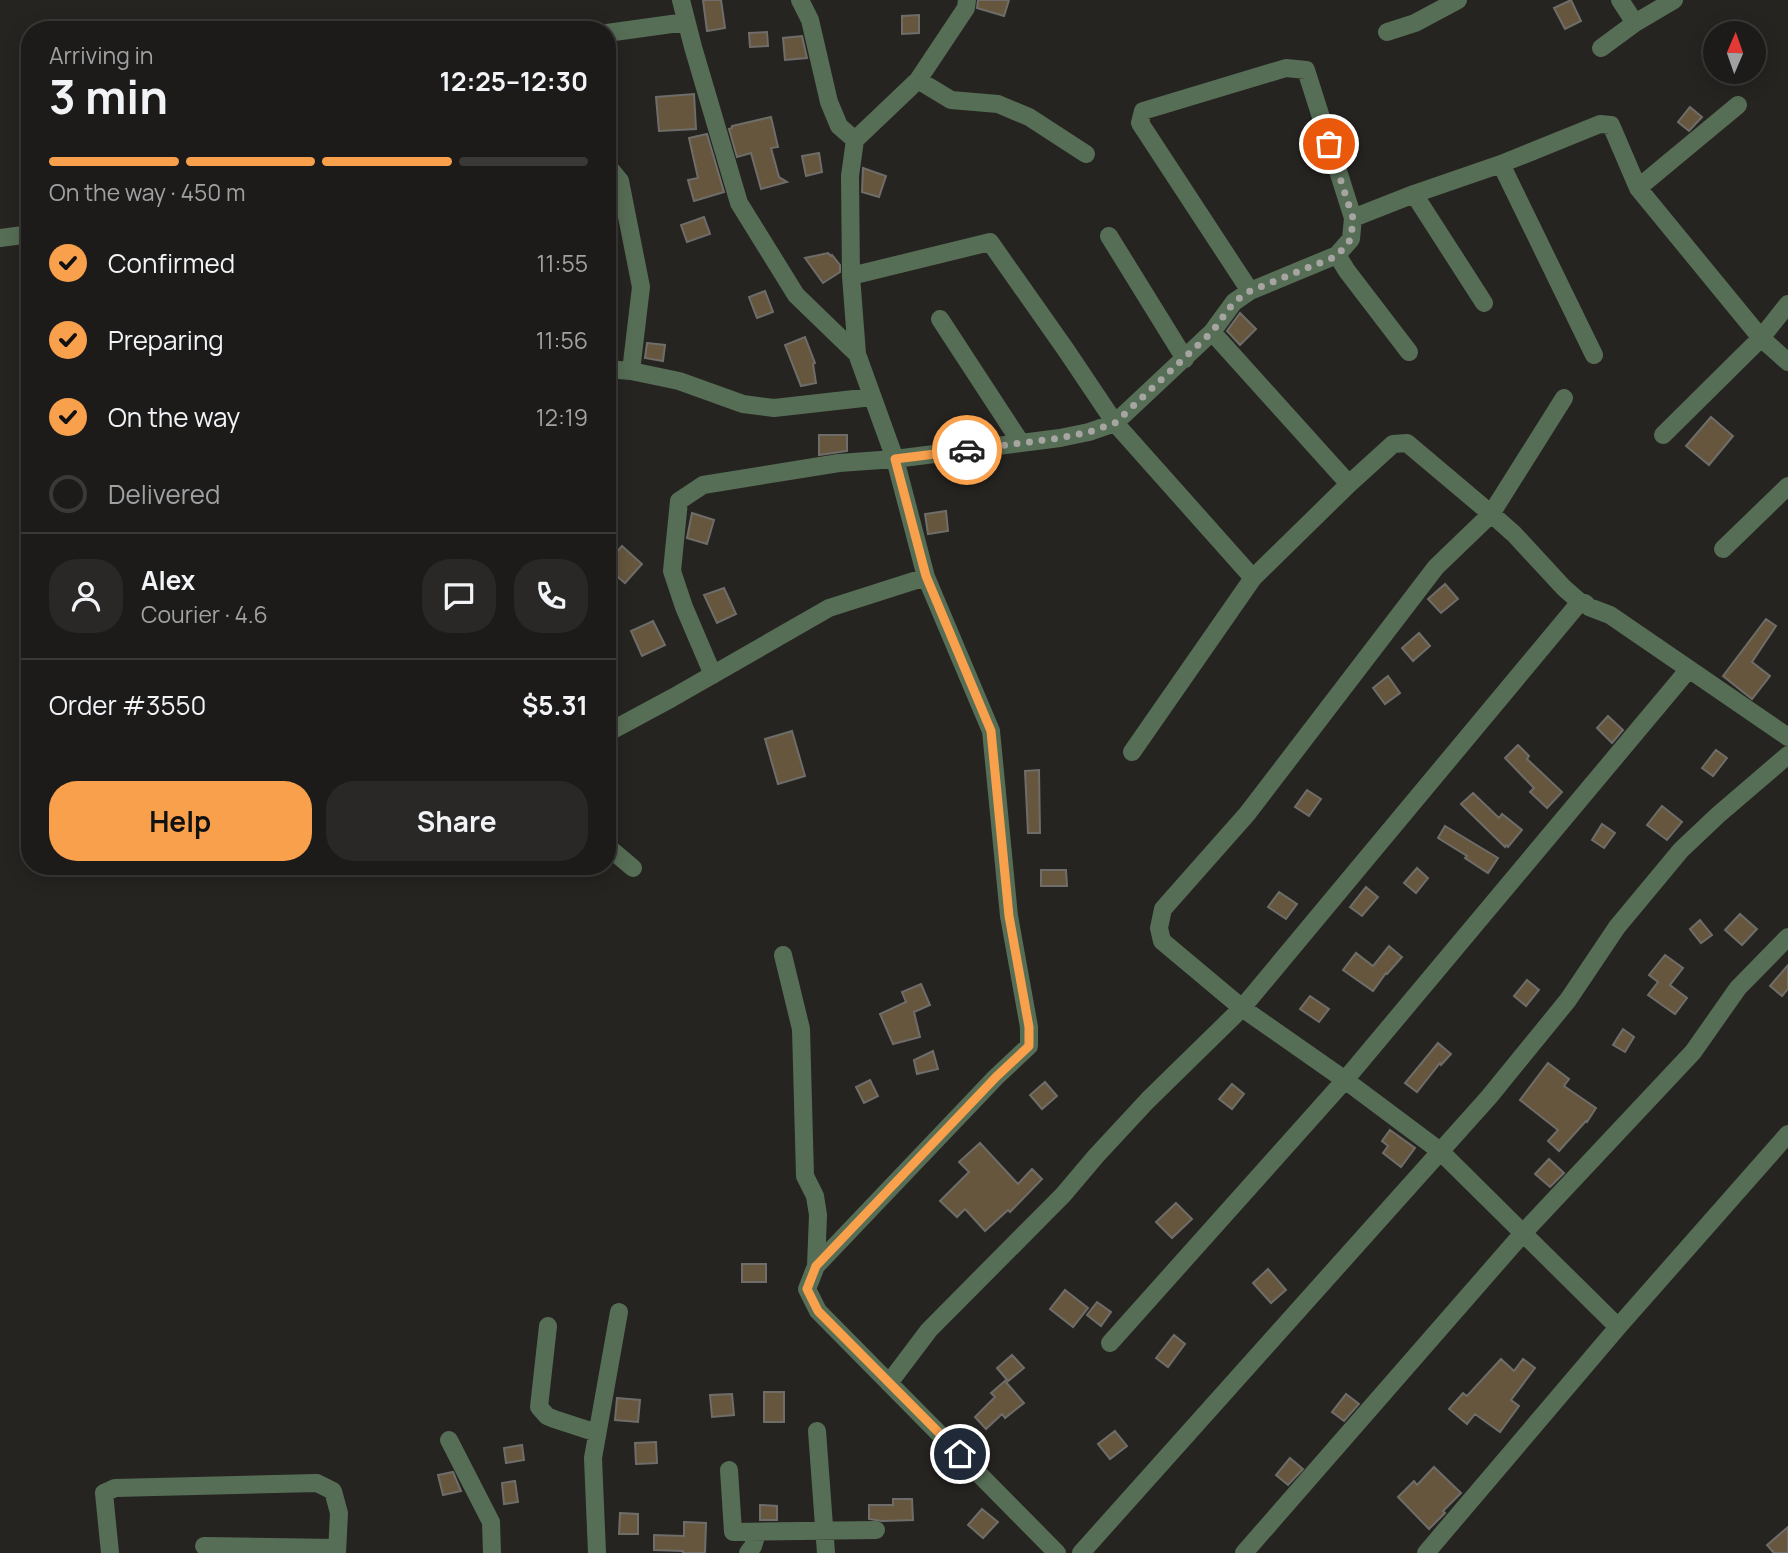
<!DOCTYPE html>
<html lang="en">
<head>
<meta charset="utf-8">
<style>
	:root { --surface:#1c1b19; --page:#292826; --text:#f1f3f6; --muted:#a0a1a2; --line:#3a3938; --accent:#f9a04c }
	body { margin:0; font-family:Manrope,sans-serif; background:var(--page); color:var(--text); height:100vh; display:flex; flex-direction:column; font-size:26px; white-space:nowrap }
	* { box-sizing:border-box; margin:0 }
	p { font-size:23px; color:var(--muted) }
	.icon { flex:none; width:38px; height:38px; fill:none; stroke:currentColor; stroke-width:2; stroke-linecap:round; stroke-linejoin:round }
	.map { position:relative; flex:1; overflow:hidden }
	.panel { position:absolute; left:21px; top:21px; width:595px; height:854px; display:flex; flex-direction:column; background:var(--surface); border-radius:28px; box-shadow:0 4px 18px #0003,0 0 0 2px var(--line) }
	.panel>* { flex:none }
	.needle { width:46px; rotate:2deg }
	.buttons { position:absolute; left:1703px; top:21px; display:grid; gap:14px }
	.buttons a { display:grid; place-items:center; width:63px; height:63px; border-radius:50%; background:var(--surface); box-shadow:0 4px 18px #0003,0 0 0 2px var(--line); font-size:35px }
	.pin { position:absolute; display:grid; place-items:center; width:60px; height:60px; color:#fff; margin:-30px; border:4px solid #fff; border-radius:50%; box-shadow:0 2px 7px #0007 }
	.courier { position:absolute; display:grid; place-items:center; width:70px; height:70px; margin:-35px; border:5px solid #f9a04c; border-radius:50%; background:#fff; color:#222; box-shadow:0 2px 9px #0007 }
	.overview em { font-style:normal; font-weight:700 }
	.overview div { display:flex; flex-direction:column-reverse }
	.overview { display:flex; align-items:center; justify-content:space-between; height:119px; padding:0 28px }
	h1 { font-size:46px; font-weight:700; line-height:52px }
	.bar { display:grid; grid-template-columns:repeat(4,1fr); gap:10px 7px; align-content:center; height:84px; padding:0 28px }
	.bar i { height:9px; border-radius:5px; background:var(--line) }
	.bar .on { background:var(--accent) }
	.bar p { grid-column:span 4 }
	.line { display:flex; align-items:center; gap:18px; padding:0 28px; border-top:2px solid var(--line) }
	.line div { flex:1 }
	.round { display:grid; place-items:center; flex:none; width:74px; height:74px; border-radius:28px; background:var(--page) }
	ol { padding:0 28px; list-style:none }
	li { display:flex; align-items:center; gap:21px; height:77px }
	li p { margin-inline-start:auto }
	li .icon { padding:7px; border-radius:50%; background:var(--accent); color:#111; stroke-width:4 }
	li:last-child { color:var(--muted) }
	li i { width:38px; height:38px; border:4px solid var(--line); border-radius:50% }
	.cta { display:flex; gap:14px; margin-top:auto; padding:14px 28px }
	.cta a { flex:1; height:80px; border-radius:28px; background:var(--accent); color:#111; font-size:28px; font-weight:700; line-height:80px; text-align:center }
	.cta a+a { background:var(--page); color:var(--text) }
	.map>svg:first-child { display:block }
	.building { fill:#65563d; stroke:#6f6d69; stroke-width:2 }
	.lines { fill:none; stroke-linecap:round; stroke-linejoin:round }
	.minor { stroke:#576e56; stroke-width:18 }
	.done { stroke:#a6a5a2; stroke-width:7; stroke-dasharray:0 12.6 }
	.route { stroke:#f9a04c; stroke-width:9 }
</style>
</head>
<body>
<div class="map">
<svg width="1788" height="1553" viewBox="0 0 1788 1553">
	<rect width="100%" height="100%" fill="#262421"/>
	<!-- building -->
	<path class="building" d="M703,0H721L725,28L707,31Z
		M978,0H1009L1004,16L977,8Z
		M1571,0L1581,21L1565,29L1554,8Z
		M919,15V33L902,34V16Z
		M767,32L768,46L750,47L749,33Z
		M802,36L807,58L785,60L783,38Z
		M694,94L696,129L659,131L656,97Z
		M1690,107L1702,117L1689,131L1678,122Z
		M771,117L778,147L771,148L779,177L787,182L761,189L751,153L737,157L729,129L732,128V126Z
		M707,134L724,192L694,201L688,180L698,178L689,138Z
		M819,153L822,172L806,176L802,156Z
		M863,168L886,176L879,197L862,192Z
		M704,217L710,234L687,242L681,225Z
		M828,253L831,256L832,255L840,265V272L823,283L805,258Z
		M765,291L773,312L757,318L749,297Z
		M1240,313L1256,329L1240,345L1227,331Z
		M805,337L815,363L813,364L816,383L801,386L785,345Z
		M647,343L665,345L663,361L645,358Z
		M1711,417L1733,436L1709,465L1686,446Z
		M819,435H847V451L819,455Z
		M946,511L948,531L928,534L925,514Z
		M692,513L714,520L707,544L687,538Z
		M622,546L642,564L625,583L607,568V563Z
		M1445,584L1458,599L1441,613L1428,599Z
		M724,588L736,614L717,623L704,595Z
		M1766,619L1776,626L1752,662L1770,676L1752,699L1723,676Z
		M653,621L665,645L642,656L631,631Z
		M1419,633L1430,646L1413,661L1402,648Z
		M1388,676L1400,693L1385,704L1373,688Z
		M1608,716L1623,730L1612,743L1597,728Z
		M792,731L805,776L778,784L765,739Z
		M1518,745L1529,756L1527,759L1562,792L1547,808L1530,792L1534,788L1505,758Z
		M1716,750L1727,758L1713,776L1702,768Z
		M1039,770L1040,833H1028L1025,771Z
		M1307,790L1321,799L1309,816L1295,807Z
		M1473,793L1499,818L1502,814L1522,830L1508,847L1506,845L1505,847L1461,804Z
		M1662,806L1682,822L1667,840L1647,825Z
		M1602,824L1615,833L1604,848L1592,840Z
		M1445,826L1498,858L1488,873L1465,858L1467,856L1438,838Z
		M1417,868L1428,878L1416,893L1404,883Z
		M1041,870H1066L1067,886H1041Z
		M1366,887L1378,897L1362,916L1350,907Z
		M1279,892L1297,904L1286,919L1268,907Z
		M1740,914L1757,929L1742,945L1725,930Z
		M1700,920L1712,935L1701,943L1690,929Z
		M1389,946L1402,957L1387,974L1386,973L1373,991L1343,970L1356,953L1373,966Z
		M1665,955L1683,968L1670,985L1687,998L1675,1014L1648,995L1658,982L1649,975Z
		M1788,965V989L1782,996L1770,986Z
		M1527,980L1539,990L1526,1006L1514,996Z
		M921,984L930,1005L914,1012L920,1037L893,1044L880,1014L906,1002L902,992Z
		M1310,996L1329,1009L1319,1022L1300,1009Z
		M1623,1029L1634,1037L1625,1052L1613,1045Z
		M1438,1043L1451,1054L1441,1065L1440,1063L1417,1092L1405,1083Z
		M933,1051L938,1069L917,1074L914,1060Z
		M1548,1063L1569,1079L1564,1086L1596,1108L1587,1122L1586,1121L1559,1151L1548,1141L1558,1130L1520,1100Z
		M870,1080L878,1096L864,1103L856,1087Z
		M1045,1082L1057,1096L1042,1109L1030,1095Z
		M1232,1084L1244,1094L1232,1109L1219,1099Z
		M1390,1130L1415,1148L1401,1167L1383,1153L1388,1146L1382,1141Z
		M980,1143L1018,1184L1032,1169L1042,1179L1010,1212L1008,1210L985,1231L965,1209L957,1217L940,1201L969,1172L959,1162Z
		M1549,1159L1564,1173L1550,1187L1535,1174Z
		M1176,1203L1192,1219L1172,1238L1156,1222Z
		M742,1264H766V1282H742Z
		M1268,1269L1286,1290L1271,1303L1253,1283Z
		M1065,1290L1088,1308L1073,1327L1050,1309Z
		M1097,1302L1111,1312L1101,1326L1087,1315Z
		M1174,1335L1185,1344L1168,1367L1156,1358Z
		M1012,1355L1024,1368L1008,1381L997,1368Z
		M1501,1359L1514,1371L1523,1359L1535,1368L1511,1400L1519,1406L1500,1432L1475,1414L1467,1424L1449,1409L1463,1393L1467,1396Z
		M1005,1381L1024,1403L1005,1418L1002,1414L986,1429L975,1417L995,1397L991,1393Z
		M764,1392H784V1422H764Z
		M732,1394L734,1415L712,1417L710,1395Z
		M1346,1394L1359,1404L1344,1421L1332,1412Z
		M617,1398L640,1400L638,1422L615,1420Z
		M1115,1431L1127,1446L1110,1459L1098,1444Z
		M656,1442L657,1463L636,1464L635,1443Z
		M522,1445L524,1460L506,1463L504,1448Z
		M1290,1458L1303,1469L1288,1485L1276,1475Z
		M1434,1467L1461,1493L1443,1511L1445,1513L1429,1529L1398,1497L1414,1481L1417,1485Z
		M453,1472L461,1491L443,1495L438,1475Z
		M515,1481L518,1502L504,1504L502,1483Z
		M893,1499H912L913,1520L882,1521L869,1519V1505H893Z
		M760,1505L777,1506V1520H760Z
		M982,1509L998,1522L983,1538L968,1525Z
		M620,1513L638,1514V1534H619Z
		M684,1522L706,1523L705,1553H683V1551L654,1550V1535L684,1536Z
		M1788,1527V1553H1774L1767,1545Z"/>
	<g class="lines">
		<!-- minor -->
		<path class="minor" d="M681,0L693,47L739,203L796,295L857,354
			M800,0L810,20L829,102L839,126L855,140
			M967,0L966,8L918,80L855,140L850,176L851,276L857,354L895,459L926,577L991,731L1009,916L1029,1027V1046L996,1077L816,1266L807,1289L818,1311L1057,1553
			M1620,0L1635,23
			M397,30H412
			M1387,32L1415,23L1458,0
			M607,33L686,22
			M1601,48L1635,23L1674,0
			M918,80L951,100L998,104L1029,117L1086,154
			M1501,164L1594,355
			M607,169L611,170L620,181L641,287L631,371
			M1638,188L1738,105
			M1414,194L1484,303
			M1353,218L1414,194L1501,164L1600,124L1611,125L1638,188L1761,338L1788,362
			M1109,236L1185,359
			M0,238L30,234
			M851,276L990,242L1066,350L1115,423L1253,578
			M1250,291L1140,123L1143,111L1286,68L1306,70L1353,218L1351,239L1337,255
			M940,319L1021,443
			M1212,332L1234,302L1250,291L1337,255L1347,271L1409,352
			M607,369L631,371L679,381L743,404L774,408L872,397
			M1564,398L1491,514L1436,567L1247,814L1163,909L1159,928L1162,941L1242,1008L1345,1080L1440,1151L1618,1327
			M1663,435L1761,338L1788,304
			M1723,549L1788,486
			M713,675L684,607L672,571L679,501L703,485L839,463L895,459L1060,438L1089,432L1115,423L1212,332L1349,484
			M607,733L672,698L829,608L926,577
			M1132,752L1253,578L1349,484L1393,444L1407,443L1496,518L1514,534L1564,588L1580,602L1585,603L1589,607L1610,615L1788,737
			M607,846L633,868
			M783,955L801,1029L805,1176L815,1196L818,1215L816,1266
			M548,1326L539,1407L547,1416L554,1419L597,1433
			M1110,1343L1345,1080L1689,669
			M889,1383L929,1330L1063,1195L1096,1156L1148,1100L1242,1008L1580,602
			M817,1431L826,1553
			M449,1440L491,1522L492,1553
			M729,1470L733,1532L876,1530
			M204,1546L337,1548
			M110,1553L104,1493L115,1488L317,1483L333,1491L339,1513L337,1553
			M597,1553L593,1458L619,1312
			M748,1553L753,1546L757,1533
			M1081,1553L1489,1097L1568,1000L1617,927L1681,850L1718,815L1788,755
			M1244,1553L1524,1232L1693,1052L1738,988L1788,937
			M1426,1553L1618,1327L1788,1134"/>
	</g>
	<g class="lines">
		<!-- done -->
		<path class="done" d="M967,450L1060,438L1089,432L1115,423L1212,332L1234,302L1250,291L1337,256L1351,239L1353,218L1329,144"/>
		<!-- route -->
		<path class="route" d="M960,1454L818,1311L807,1289L816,1266L996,1077L1029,1046V1027L1009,916L991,731L926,576L895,459L967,450"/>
	</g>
</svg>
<div class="buttons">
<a><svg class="needle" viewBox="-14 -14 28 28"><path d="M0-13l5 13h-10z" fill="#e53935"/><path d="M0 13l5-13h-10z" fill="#a0a1a2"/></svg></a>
</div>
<div class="pin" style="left:1329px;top:144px;background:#ea580c"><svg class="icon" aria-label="bag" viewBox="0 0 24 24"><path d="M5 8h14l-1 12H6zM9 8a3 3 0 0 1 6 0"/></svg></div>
<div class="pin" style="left:960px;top:1454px;background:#1f2937"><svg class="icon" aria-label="home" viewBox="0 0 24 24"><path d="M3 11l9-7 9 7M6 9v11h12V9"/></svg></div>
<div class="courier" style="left:967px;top:450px"><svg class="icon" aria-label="car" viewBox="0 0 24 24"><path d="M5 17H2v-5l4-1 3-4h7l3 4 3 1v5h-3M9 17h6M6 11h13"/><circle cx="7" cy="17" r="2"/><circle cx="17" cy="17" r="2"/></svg></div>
<section class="panel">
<div class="overview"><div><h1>3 min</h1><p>Arriving in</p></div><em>12:25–12:30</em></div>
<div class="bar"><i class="on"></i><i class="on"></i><i class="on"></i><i></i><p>On the way · 450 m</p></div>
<ol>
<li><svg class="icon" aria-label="check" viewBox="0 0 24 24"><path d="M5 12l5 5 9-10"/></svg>Confirmed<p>11:55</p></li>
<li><svg class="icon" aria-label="check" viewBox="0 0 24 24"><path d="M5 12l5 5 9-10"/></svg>Preparing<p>11:56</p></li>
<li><svg class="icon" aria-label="check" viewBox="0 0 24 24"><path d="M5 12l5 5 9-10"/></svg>On the way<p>12:19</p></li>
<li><i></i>Delivered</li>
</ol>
<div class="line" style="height:126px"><a class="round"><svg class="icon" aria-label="person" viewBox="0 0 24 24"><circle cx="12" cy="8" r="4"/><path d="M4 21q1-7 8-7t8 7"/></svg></a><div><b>Alex</b><p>Courier · 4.6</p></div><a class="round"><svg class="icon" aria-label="chat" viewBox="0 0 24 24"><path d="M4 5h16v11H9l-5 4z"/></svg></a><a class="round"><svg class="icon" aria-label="phone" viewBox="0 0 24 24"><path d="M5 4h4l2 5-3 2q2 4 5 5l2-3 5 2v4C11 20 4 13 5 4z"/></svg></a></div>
<div class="line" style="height:91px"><div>Order #3550</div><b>$5.31</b></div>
<div class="cta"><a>Help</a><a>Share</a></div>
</section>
</div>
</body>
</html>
